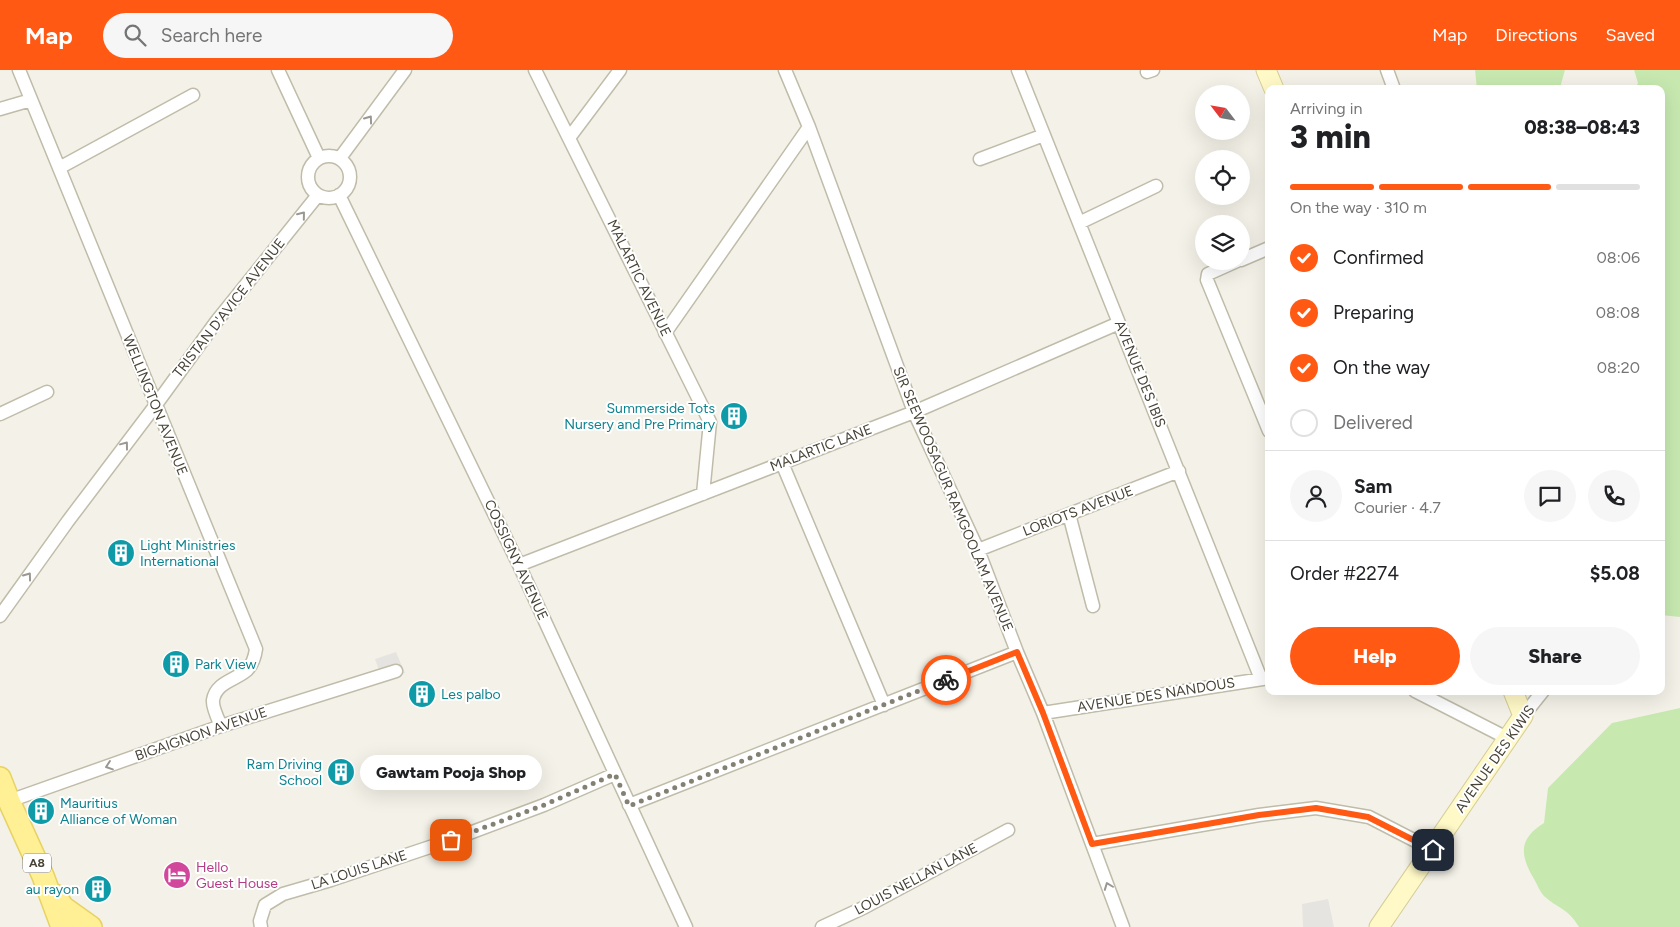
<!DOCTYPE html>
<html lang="en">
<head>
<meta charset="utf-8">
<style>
	:root { --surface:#fff; --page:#f6f6f6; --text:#202124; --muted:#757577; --line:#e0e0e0; --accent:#ff5914 }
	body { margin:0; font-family:Figtree,sans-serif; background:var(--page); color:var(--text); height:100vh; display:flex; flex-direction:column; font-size:19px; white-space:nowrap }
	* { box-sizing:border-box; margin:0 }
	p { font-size:16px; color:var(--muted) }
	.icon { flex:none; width:28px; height:28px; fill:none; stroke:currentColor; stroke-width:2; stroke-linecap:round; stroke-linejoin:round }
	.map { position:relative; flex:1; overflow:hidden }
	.panel { position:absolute; left:1265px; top:15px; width:400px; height:610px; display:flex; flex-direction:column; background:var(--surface); border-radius:10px; box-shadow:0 5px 20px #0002 }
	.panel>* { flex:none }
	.needle { width:32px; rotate:301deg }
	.buttons { position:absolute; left:1195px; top:15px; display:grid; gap:10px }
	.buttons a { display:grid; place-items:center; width:55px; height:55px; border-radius:50%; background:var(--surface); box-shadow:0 5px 20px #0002; font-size:25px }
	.pin { position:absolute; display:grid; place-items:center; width:42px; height:42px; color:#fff; margin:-21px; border-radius:10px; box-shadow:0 2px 8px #0006 }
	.courier { position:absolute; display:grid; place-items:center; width:50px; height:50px; margin:-25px; border:4px solid #ff5914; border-radius:50%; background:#fff; color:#222; box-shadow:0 1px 6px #0007 }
	.bubble { position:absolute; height:35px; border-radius:18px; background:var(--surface); box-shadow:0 5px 20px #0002; font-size:16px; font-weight:800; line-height:35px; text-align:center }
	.summary em { font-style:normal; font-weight:800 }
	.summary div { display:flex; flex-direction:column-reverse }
	.summary { display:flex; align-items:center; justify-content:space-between; height:85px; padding:0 25px }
	h1 { font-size:32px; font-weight:800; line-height:38px }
	.bar { display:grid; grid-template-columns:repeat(4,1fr); gap:8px 5px; align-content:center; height:60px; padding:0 25px }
	.bar i { height:6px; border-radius:4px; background:var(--line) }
	.bar .on { background:var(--accent) }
	.bar p { grid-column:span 4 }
	.line { display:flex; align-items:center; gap:12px; padding:0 25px; border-top:1px solid var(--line) }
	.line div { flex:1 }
	.round { display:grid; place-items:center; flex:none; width:52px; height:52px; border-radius:26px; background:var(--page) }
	ol { padding:0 25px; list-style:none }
	li { display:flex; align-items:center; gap:15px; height:55px }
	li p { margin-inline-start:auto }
	li .icon { padding:5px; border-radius:50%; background:var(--accent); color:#fff; stroke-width:4 }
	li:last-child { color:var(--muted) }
	li i { width:28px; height:28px; border:2px solid var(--line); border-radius:50% }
	.action { display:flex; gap:10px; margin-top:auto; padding:10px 25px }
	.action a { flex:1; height:58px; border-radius:30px; background:var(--accent); color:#fff; font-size:20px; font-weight:800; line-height:58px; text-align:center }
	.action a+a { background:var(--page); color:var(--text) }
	header { display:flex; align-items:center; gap:30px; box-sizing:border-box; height:70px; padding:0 25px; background:var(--accent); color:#fff }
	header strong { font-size:24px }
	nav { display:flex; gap:28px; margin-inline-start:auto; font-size:18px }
	.search { width:350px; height:45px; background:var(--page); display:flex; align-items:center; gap:12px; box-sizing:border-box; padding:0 18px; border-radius:28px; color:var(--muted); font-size:19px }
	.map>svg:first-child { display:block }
	.green { fill:#c7e9b0 }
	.parking { fill:#e5e4e0 }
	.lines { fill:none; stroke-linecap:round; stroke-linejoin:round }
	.minor-casing { stroke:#c0bcaa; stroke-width:15 }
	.secondary-casing { stroke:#d5cd97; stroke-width:21 }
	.primary-casing { stroke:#e7d263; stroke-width:24 }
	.minor { stroke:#fff; stroke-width:12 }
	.secondary { stroke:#fff9c7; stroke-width:19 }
	.primary { stroke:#fff096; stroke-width:21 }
	.oneway { stroke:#9a9890 }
	.done { stroke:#848074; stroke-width:5; stroke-dasharray:0 9 }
	.route { stroke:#ff5914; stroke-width:6 }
	.labels { text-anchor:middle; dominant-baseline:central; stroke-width:4; stroke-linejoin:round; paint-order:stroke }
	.shield { fill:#fff; stroke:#7f7b72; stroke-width:1 }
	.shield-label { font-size:12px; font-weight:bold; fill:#484336 }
	.street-label { font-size:14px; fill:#484336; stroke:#fff }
	.culture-label { font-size:14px; fill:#0d838f; stroke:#fff; text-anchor:start }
	.hotel-label { font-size:14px; fill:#b23c85; stroke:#fff; text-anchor:start }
</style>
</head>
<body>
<header>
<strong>Map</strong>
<div class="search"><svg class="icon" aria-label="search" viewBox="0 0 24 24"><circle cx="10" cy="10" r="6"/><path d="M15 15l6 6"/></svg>Search here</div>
<nav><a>Map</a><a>Directions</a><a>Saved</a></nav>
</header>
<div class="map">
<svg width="1680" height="857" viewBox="0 0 1680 857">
	<rect width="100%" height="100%" fill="#f4f2e8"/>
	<!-- green -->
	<path class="green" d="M1475,0H1565L1561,14L1562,19H1477Z
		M1634,0H1680V547L1661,545V19H1635L1638,13Z
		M1680,638V857H1579C1568,838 1558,839 1544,826C1540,822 1537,814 1534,809C1520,785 1518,769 1544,753L1548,718L1612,653Z"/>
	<!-- parking -->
	<path class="parking" d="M396,582L405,603L383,612L375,589Z
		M1328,829L1334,857H1303L1302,834Z"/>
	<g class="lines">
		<!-- minor casing -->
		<g class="minor-casing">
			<path id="minor" d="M19,0L256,579C255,586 253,594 247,600C236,610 216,612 213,630C212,637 218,649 221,656
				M278,0L319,88
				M535,0L710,352L703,424
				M785,0L809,57L914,342L978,480L1017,582L1043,643L1123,857
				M1018,0L1261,609
				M1387,0L1394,19
				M1147,2L1153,0
				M0,39L31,30
				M569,68L620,0
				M308 107a21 21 0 1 1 42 0a21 21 0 1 1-42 0Z
				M340,88L405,0
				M980,89L1044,65
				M59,98L193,25
				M339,125L519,495L686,857
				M1079,153L1156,116
				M1241,190L1269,178
				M1237,191L1208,204L1207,210L1269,361
				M665,263L809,57
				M0,344L47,322
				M782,393L884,635
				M1069,444L1093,536
				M978,480L1179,401
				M519,495L914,342L1119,253
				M0,546L68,451L155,336L216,252L318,125
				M1415,621L1507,668
				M1043,643L1269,608
				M1523,646L1543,621
				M9,731L221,656L396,601
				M629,735L1017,582
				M1092,774L1259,745L1316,738L1369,747L1433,780
				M261,857L260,851L265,835L283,824L331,810L451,770L544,735L615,704
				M822,857L865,837L1008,760"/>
		</g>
		<!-- secondary casing -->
		<g class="secondary-casing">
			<path id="secondary" d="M1266,0L1274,19
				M1379,857L1523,646L1513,621"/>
		</g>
		<!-- primary casing -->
		<g class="primary-casing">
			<path id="primary" d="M0,708L9,731L43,806L62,857
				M55,825L63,837L91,857"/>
		</g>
		<!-- minor -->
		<use href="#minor" class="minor"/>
		<!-- secondary -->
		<use href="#secondary" class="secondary"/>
		<!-- primary -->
		<use href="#primary" class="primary"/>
	</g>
	<!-- one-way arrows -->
	<defs><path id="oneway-chevron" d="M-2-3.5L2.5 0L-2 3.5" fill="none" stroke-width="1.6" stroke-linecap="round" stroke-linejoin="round" transform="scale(1.25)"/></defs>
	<g class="oneway">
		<use href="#oneway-chevron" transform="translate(369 49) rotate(-54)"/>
		<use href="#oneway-chevron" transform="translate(302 145) rotate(-51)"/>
		<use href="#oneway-chevron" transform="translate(125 375) rotate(-53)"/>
		<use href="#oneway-chevron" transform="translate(28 506) rotate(-54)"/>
		<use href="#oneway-chevron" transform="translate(109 696) rotate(161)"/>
		<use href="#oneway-chevron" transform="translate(1108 816) rotate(-111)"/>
	</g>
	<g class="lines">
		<!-- done -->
		<path class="done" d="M451,770L544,735L615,704L629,736L946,610"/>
		<!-- route -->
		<path class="route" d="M946,610L1017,582L1043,643L1092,774L1259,745L1316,738L1368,747L1433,780"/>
	</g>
	<!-- icons -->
	<defs>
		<g id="building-disc" transform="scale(1.4375)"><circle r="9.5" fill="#0f9aa8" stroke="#fff"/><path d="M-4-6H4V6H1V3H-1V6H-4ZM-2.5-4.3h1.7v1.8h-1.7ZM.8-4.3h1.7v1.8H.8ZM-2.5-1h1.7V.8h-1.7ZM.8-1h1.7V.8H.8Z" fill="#fff"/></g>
		<g id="hotel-disc" transform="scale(1.4375)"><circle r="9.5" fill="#d1479c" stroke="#fff"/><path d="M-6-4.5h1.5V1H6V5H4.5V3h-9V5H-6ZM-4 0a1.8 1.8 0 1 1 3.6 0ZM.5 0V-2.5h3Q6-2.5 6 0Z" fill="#fff"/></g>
	</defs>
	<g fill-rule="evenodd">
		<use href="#building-disc" x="734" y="346"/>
		<use href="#building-disc" x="121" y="483"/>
		<use href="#building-disc" x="176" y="594"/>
		<use href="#building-disc" x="422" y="624"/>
		<use href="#building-disc" x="341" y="702"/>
		<use href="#building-disc" x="41" y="741"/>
		<use href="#hotel-disc" x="177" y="805"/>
		<use href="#building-disc" x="98" y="819"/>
	</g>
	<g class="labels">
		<!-- shield labels -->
		<rect class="shield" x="23" y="783.5" width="28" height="19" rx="4"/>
		<g class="shield-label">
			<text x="37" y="793">A8</text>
		</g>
		<!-- street labels -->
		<g class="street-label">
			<text transform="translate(639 208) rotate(64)">MALARTIC AVENUE</text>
			<text transform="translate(229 238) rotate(-52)">TRISTAN D'AVICE AVENUE</text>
			<text transform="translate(1140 304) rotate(68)">AVENUE DES IBIS</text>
			<text transform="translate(155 335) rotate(68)">WELLINGTON AVENUE</text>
			<text transform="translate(821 378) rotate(-21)">MALARTIC LANE</text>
			<text transform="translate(953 429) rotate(67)">SIR SEEWOOSAGUR RAMGOOLAM AVENUE</text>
			<text transform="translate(1078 441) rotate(-21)">LORIOTS AVENUE</text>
			<text transform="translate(516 490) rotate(65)">COSSIGNY AVENUE</text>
			<text transform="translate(1156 625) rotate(-9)">AVENUE DES NANDOUS</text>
			<text transform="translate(201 664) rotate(-19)">BIGAIGNON AVENUE</text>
			<text transform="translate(1495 689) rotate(-55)">AVENUE DES KIWIS</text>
			<text transform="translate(359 800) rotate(-18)">LA LOUIS LANE</text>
			<text transform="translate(916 809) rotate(-28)">LOUIS NELLAN LANE</text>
		</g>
		<!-- culture labels -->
		<g class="culture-label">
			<text x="715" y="338" text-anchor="end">Summerside Tots<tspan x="715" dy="16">Nursery and Pre Primary</tspan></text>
			<text x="140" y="475">Light Ministries<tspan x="140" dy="16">International</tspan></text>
			<text x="195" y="594">Park View</text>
			<text x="441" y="624">Les palbo</text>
			<text x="322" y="694" text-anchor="end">Ram Driving<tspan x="322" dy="16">School</tspan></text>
			<text x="60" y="733">Mauritius<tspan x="60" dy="16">Alliance of Woman</tspan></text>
			<text x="79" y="819" text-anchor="end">au rayon</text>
		</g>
		<!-- hotel labels -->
		<g class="hotel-label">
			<text x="196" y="797">Hello<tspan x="196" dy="16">Guest House</tspan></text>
		</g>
	</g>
</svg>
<div class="buttons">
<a><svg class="needle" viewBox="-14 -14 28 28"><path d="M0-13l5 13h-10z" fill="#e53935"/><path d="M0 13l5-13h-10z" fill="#757577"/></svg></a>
<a><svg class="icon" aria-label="locate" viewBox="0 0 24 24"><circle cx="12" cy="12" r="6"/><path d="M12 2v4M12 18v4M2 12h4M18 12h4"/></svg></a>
<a><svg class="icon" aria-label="layers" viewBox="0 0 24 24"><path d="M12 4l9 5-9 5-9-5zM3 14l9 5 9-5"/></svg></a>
</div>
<div class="pin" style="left:451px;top:770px;background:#ea580c"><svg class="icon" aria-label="bag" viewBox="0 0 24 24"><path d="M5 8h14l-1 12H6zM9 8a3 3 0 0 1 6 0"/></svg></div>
<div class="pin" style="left:1433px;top:780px;background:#1f2937"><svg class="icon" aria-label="home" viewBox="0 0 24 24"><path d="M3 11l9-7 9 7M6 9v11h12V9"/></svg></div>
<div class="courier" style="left:946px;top:610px"><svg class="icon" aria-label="bike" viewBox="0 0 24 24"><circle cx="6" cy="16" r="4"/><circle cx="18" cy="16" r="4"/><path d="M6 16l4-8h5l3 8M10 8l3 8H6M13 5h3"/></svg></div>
<div class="bubble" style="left:360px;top:685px;width:182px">Gawtam Pooja Shop</div>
<section class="panel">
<div class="summary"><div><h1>3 min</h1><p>Arriving in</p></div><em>08:38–08:43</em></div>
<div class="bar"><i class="on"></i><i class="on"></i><i class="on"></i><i></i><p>On the way · 310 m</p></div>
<ol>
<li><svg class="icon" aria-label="check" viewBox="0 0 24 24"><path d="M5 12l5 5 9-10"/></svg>Confirmed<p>08:06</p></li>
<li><svg class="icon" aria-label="check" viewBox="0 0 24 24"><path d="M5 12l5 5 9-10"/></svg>Preparing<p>08:08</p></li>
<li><svg class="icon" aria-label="check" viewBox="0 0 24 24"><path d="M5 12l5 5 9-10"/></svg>On the way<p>08:20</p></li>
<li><i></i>Delivered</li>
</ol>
<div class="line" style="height:90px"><a class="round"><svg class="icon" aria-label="person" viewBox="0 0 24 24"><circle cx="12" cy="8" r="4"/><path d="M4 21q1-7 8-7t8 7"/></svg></a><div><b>Sam</b><p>Courier · 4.7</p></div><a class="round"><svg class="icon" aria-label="chat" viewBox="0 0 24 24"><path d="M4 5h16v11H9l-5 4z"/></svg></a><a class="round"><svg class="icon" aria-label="phone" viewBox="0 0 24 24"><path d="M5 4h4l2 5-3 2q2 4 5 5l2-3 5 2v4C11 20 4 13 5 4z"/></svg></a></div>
<div class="line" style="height:65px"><div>Order #2274</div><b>$5.08</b></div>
<div class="action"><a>Help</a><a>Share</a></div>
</section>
</div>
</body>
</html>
